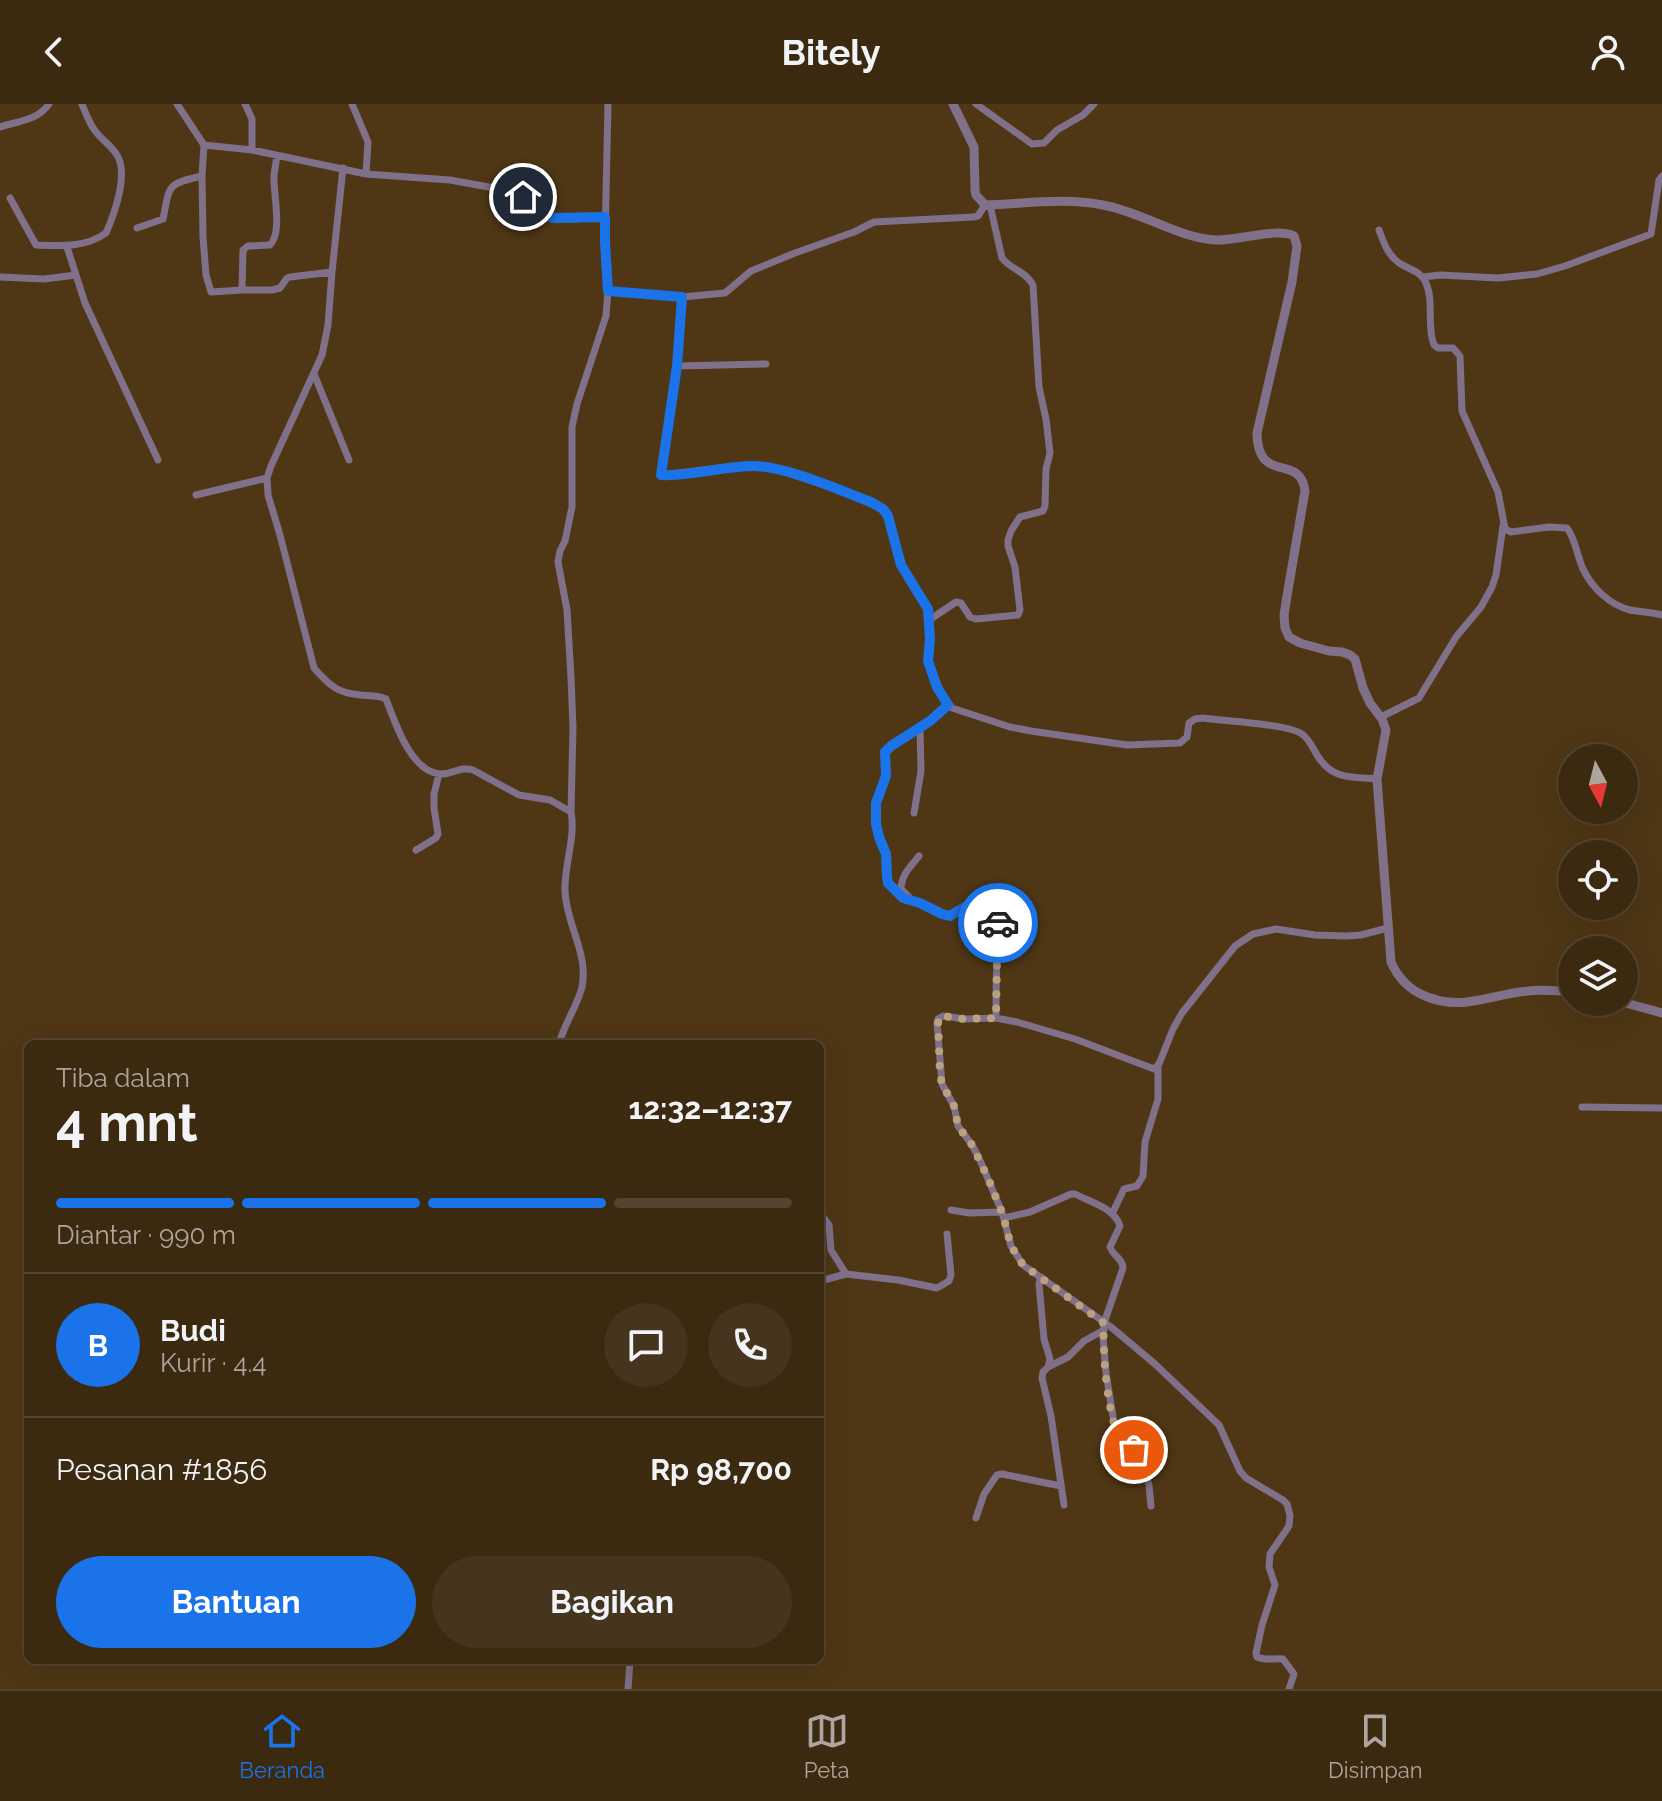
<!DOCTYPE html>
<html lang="id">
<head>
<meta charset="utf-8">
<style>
	:root { --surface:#3b2910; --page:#46351e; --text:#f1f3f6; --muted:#aca69f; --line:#544530; --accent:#1a73e8 }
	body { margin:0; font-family:Raleway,sans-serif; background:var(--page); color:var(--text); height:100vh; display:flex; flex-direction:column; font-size:30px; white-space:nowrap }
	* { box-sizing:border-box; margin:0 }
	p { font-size:26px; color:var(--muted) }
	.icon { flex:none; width:44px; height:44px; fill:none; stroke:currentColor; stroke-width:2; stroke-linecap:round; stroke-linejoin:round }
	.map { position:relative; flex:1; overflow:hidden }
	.side { position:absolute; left:24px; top:936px; width:800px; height:624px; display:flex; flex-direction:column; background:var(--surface); border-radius:12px; box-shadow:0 8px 32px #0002,0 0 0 2px var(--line) }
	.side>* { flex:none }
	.needle { width:52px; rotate:173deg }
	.controls { position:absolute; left:1558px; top:640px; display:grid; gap:16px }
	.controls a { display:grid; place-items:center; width:80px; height:80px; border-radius:50%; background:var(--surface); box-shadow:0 8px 32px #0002,0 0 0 2px var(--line); font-size:40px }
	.pin { position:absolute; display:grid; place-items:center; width:68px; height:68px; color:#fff; margin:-34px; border:4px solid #fff; border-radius:50%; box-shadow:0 2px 8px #0007 }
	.courier { position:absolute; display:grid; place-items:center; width:80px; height:80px; margin:-40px; border:6px solid #1a73e8; border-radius:50%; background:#fff; color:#222; box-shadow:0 2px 10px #0007 }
	.summary em { font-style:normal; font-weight:700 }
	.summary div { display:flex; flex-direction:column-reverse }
	.summary { display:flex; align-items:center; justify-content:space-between; height:136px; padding:0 32px }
	h1 { font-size:52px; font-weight:700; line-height:60px }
	.bar { display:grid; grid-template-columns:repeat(4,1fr); gap:12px 8px; align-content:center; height:96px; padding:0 32px }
	.bar i { height:10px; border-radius:6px; background:var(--line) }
	.bar .current { background:var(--accent) }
	.bar p { grid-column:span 4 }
	.line { display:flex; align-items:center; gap:20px; padding:0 32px; border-top:2px solid var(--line) }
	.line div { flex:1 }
	.round { display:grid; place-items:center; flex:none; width:84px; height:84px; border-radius:42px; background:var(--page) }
	.button { display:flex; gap:16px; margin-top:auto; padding:16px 32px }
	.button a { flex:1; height:92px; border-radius:48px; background:var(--accent); color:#fff; font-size:32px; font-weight:700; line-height:92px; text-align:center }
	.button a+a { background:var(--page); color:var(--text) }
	header { display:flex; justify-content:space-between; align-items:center; height:104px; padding:0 32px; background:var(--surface); font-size:36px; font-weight:700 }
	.tab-bar { display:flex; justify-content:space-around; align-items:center; height:112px; border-top:2px solid var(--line); background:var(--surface); font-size:22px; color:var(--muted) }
	.tab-bar a { display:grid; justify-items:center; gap:4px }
	.tab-bar .current { color:var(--accent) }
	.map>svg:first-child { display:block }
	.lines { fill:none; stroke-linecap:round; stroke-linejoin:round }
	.minor { stroke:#80708a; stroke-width:7 }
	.tertiary { stroke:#80708a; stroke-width:9 }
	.done { stroke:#baa181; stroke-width:8; stroke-dasharray:0 14.4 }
	.route { stroke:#1a73e8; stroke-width:10 }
</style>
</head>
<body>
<header><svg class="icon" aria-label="back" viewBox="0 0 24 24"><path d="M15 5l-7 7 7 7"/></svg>Bitely<svg class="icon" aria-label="person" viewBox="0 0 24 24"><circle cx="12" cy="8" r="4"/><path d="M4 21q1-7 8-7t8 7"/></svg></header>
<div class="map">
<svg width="1662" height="1585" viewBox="0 0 1662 1585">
	<rect width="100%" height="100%" fill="#4f3715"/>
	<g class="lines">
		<!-- minor -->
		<path class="minor" d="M177,0L204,41L202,72L203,133L206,171L211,188L242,186L243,146L248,142L270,141C283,128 273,90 274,71C275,65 276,58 277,52
			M245,0L252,15V46
			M352,0L368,38L366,70
			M976,0L1032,40L1044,39L1057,26L1083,11L1094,0
			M0,23C18,17 37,17 49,0
			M204,41L252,46L366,70L450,76L511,87L523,93L542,108L553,114L574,115L605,113
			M343,64L332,168L328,221L322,251L271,362L267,374L268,391L280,431L314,564C329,581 337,589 360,591C369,592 378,591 386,595C395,618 411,669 441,670C453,670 461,662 473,666L519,691L550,696L571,708C576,733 564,761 565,787C566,820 589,850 582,883C577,903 564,920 559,940
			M10,94L36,141C60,142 85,144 106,129C114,111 129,70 117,51C112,42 102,36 96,28C89,19 86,10 82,0
			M137,124L163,115C170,81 166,80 202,72
			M1379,126C1384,139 1387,150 1399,159C1408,165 1420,167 1425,177C1435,196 1426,221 1434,241L1438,244H1453L1460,252L1462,307L1498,388L1505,425L1511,428L1549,423L1567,424C1576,436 1577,452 1583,465C1592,484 1610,501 1630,506C1641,508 1652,508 1662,511
			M67,143L85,199L158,356
			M0,173L44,175L76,171
			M1423,173L1440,171L1498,174L1537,170L1565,162L1651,130L1659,76L1662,72
			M242,186H272L280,184L287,174L290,173L332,168
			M608,187L682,193L725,189L751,167L795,149L854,128L874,118L973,113L978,112L985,101
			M682,193L677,262L661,371L738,362H767L842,387L883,405L888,412L901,461L928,505L930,535L928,557L937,583L952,604L1010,623L1031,627L1127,641L1180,639L1187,633L1189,619L1195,615L1203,614C1224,617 1288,620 1302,630C1309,635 1313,644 1317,651C1332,676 1351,673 1377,675
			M677,262L766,260
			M314,270L349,356
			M196,391L267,374
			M929,516L956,498L961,499L970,513L976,515L1018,511L1020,506L1015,463L1008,442V436L1011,427L1020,413L1043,407L1045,402L1046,365L1050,349L1046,315L1039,283L1033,181C1027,168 1010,165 1002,154L990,101
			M948,601L930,617L891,642L885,648L886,672L876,699V720L879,733L886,750L887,773L888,779L903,794L920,799L946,812C954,810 960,802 968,801C984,798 997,812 1001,826C1003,836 997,846 997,857C996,876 996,895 996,914
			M1381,613L1419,594L1456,533L1481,503L1492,483L1496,471L1503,422
			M571,708L573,624L571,573L567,506L558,458L560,447L565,437L572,403V323L577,300L606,212L608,187L605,138L608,0
			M914,709L921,667L920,624
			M416,746L436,734L438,730L434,704V690L439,670
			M909,793L901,785C901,771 911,762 919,752
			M1582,1003L1662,1004
			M951,1106L969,1109L1002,1108
			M1113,1108L1124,1085L1137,1082L1143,1072L1145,1038L1158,995V963
			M820,1109L829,1121L831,1146L846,1170
			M1004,1114L1030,1108L1071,1090H1075C1090,1098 1115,1104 1120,1122L1110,1143C1113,1152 1123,1155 1123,1164L1104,1219L1103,1232L1106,1269L1115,1325L1125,1339L1141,1354L1149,1381L1151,1402
			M1041,1173L1039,1180L1044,1235L1050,1255L1048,1263
			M820,1177L846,1170L898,1176L937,1184L949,1177L951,1171L947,1130
			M1064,1401L1051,1312L1042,1274L1043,1268L1048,1263L1068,1253L1084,1237L1104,1226
			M976,1414L984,1390L997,1371L1002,1370L1061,1382
			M628,1585L630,1556
			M1289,1585L1294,1570L1283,1555C1273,1554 1266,1557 1257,1553L1256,1549L1262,1521L1275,1481L1269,1463L1270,1450L1289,1422L1290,1411L1287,1400L1283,1396L1246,1374L1240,1367L1219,1321L1155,1260L1111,1223L1023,1161L1011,1142L1002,1108L979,1054L972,1041L958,1022L954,1002L942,980L937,919L938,915L943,912L964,915L996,914L1017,918L1075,935L1154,965L1159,960L1173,925L1182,909L1235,842L1253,830L1276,825L1315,831L1347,832L1361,831L1388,824"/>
		<!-- tertiary -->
		<path class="tertiary" d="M953,0L974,43L975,86L976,91L985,101C1024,100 1064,93 1103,101C1142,108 1176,133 1215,136C1236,137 1279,123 1294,132L1297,142L1292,178L1257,329C1258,382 1300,348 1305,387L1287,492L1284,511L1285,524L1289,533L1300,539L1329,547L1342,548L1350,551L1355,555L1363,584L1370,599L1382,615L1386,626L1377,675L1391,858C1398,874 1408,885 1425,892C1462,908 1491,890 1528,887C1543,885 1558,887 1572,888
			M1622,898L1662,909"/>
	</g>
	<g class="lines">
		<!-- done -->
		<path class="done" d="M998,819L1001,829L997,853L996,914L964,915L943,912L938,915L940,971L942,980L954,1002L958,1022L972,1041L988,1074L1003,1111L1011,1142L1023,1161L1104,1219C1102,1241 1107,1307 1117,1327C1120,1335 1127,1340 1134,1346"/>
		<!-- route -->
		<path class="route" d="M523,93L542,108L553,114L605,113V138L608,187L682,193L677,262L661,371C688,373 724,362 753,362C786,362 839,386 871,398L883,405L888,412L901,461L928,505L930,535L928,557L937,583L948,601L930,617L891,642L885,648L886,672L876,699V720L879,733L886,750L887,773L888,779L903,794L920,799L942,810L950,812C970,798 984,795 998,819"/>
	</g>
</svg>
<div class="controls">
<a><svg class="needle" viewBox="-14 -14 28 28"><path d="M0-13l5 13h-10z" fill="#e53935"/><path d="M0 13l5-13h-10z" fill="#aca69f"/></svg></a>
<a><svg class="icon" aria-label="locate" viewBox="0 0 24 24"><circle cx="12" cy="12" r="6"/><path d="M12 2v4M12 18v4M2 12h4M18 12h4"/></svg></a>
<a><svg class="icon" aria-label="layers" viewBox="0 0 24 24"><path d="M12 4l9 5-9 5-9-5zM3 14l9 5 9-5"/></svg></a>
</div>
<div class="pin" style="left:1134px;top:1346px;background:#ea580c"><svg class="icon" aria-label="bag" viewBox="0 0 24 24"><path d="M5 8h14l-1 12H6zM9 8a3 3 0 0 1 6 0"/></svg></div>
<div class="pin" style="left:523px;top:93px;background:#1f2937"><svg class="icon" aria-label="home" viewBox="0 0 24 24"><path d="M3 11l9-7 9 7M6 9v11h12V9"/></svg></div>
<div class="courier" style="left:998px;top:819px"><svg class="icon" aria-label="car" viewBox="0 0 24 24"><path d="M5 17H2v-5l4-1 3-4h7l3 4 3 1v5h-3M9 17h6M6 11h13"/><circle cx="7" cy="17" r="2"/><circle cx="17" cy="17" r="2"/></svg></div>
<section class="side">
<div class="summary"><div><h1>4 mnt</h1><p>Tiba dalam</p></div><em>12:32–12:37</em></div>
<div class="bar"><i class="current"></i><i class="current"></i><i class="current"></i><i></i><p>Diantar · 990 m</p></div>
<div class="line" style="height:144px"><b class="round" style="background:var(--accent);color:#fff">B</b><div><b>Budi</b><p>Kurir · 4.4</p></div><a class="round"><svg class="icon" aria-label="chat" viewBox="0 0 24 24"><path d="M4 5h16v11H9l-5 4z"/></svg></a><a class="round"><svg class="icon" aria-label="phone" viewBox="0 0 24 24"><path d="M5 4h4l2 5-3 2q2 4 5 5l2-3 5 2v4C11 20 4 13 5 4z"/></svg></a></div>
<div class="line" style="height:104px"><div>Pesanan #1856</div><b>Rp 98,700</b></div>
<div class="button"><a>Bantuan</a><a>Bagikan</a></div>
</section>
</div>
<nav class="tab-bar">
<a class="current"><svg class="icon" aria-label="home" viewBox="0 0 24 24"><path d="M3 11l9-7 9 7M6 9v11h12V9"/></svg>Beranda</a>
<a><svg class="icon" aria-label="map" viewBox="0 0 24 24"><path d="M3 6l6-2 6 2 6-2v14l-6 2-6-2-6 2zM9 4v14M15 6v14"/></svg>Peta</a>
<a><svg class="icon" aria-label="saved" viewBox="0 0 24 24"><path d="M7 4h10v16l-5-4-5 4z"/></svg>Disimpan</a>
</nav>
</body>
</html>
